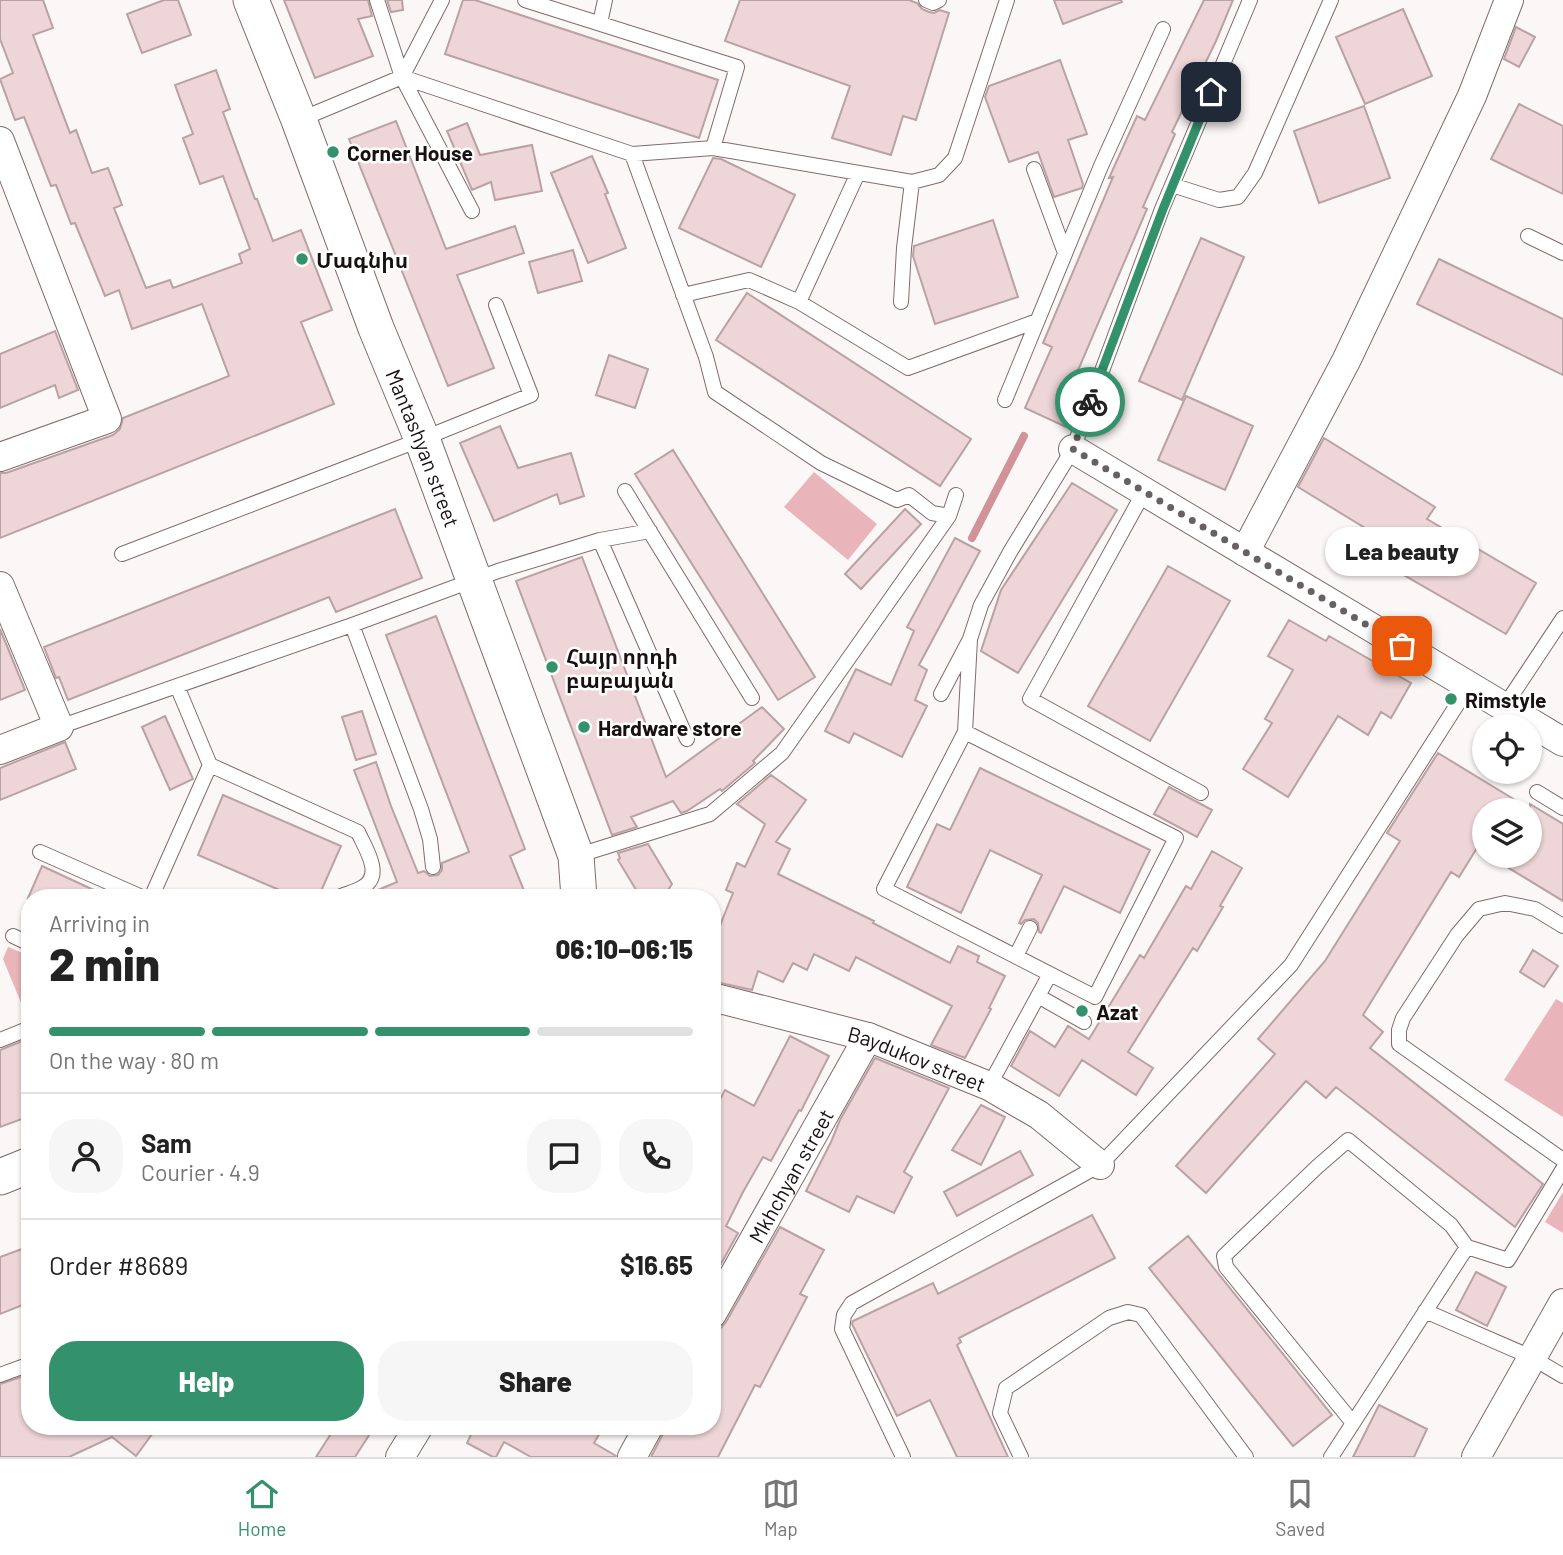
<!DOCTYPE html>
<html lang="en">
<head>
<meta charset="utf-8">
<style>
	:root { --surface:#fff; --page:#f6f6f6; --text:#222; --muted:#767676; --line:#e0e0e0; --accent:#33926b }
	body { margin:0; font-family:Barlow,"Noto Sans Armenian",sans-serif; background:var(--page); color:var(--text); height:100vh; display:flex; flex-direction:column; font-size:26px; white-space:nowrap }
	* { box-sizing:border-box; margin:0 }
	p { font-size:23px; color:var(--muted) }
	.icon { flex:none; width:38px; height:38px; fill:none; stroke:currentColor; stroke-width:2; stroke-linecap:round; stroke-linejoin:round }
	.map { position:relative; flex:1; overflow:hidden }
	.drawer { position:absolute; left:21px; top:889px; width:700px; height:546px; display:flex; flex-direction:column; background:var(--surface); border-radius:28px; box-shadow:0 2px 5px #0004 }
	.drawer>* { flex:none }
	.fabs { position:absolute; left:1472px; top:714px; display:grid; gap:14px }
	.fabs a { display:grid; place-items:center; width:70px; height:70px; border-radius:50%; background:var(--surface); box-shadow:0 2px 5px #0004; font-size:35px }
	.pin { position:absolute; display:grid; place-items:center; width:60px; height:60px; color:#fff; margin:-30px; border-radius:14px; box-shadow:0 4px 10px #0006 }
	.courier { position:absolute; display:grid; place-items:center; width:70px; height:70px; margin:-35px; border:5px solid #33926b; border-radius:50%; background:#fff; color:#222; box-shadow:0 2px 9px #0007 }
	.bubble { position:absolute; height:49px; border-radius:24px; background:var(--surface); box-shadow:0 2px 5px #0004; font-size:23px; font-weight:800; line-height:49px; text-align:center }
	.head em { font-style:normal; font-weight:800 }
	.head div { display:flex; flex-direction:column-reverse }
	.head { display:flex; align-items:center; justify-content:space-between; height:119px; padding:0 28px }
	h1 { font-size:46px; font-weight:800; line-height:52px }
	.bar { display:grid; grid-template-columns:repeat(4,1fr); gap:10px 7px; align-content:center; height:84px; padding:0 28px }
	.bar i { height:9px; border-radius:5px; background:var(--line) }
	.bar .current { background:var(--accent) }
	.bar p { grid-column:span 4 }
	.line { display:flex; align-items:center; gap:18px; padding:0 28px; border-top:2px solid var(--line) }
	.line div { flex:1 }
	.round { display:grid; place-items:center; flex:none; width:74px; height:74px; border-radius:28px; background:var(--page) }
	.primary-button { display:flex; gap:14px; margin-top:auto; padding:14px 28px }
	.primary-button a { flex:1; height:80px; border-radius:28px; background:var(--accent); color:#fff; font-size:28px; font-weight:800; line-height:80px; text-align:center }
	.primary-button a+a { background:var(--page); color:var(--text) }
	.menu { display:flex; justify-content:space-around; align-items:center; height:98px; border-top:2px solid var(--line); background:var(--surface); font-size:19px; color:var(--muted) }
	.menu a { display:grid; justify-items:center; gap:4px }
	.menu .current { color:var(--accent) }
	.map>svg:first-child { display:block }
	.green { fill:#e9b5ba }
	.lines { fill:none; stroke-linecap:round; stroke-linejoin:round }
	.stream { stroke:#d29299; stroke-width:8 }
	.building { fill:#eed5d7; stroke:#b9a2a3; stroke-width:2 }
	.service-casing { stroke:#806b6d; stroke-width:16 }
	.minor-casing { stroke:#806b6d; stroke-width:30 }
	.tertiary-casing { stroke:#806b6d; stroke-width:37 }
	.service { stroke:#fff; stroke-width:14 }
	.minor { stroke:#fff; stroke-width:28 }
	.tertiary { stroke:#fff; stroke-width:35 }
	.done { stroke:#686162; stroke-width:7; stroke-dasharray:0 12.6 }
	.route { stroke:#33926b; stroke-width:9 }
	.poi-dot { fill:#33926b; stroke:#fff; stroke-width:2.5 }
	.labels { text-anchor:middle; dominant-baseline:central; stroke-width:5; stroke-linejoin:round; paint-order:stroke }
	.poi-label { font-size:21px; font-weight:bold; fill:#181011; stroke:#fff; text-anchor:start }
	.street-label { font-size:21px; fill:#181011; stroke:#fff }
</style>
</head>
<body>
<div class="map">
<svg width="1563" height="1457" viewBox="0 0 1563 1457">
	<rect width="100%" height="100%" fill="#fcf7f7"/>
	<!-- green -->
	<path class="green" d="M814,472L877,524L848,560L784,507Z
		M8,947L30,956V1007L24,1010L3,959Z
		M1556,999L1563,1003V1117L1504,1080Z
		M1563,1192V1233L1545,1222Z"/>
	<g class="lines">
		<!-- stream -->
		<path class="stream" d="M972,538L1024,436"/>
	</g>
	<!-- building -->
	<path class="building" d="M0,0H43L53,28L33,35L70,133L76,130L92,173L108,168L122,205L114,208L146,288L170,280L173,288L242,263L239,254L250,249L223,176L200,184L183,138L193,134L175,85L216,70L230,109L223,112L255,199H257L273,241L301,230L332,310L301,322L334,404L0,538V473H6L113,435L120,429L123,418L229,376L202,304L132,329L119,290L105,296L75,223L71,224L56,185L51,186L24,117L15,120L0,79L13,73L0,39Z
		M164,0H178L191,35L142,53L127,14Z
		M284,0H368L372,16L358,19L373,56L315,78Z
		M387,0H402L403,10L391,12Z
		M463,0H475L718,80L699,138L445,54Z
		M740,0H909L917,3L922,9L929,12L934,13L940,10L949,13L916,120L903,116L891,155L832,138L850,86L725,41Z
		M1054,0H1121L1122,2L1063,24Z
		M1204,0H1233L1216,41L1172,132L1175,134L1143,207L1147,209L1076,375L1087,380L1066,427L1025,408L1052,347L1043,343L1113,177L1109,178L1137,116L1145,120Z
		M1403,9L1432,76L1365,104L1336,37Z
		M1516,27L1535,37L1519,67L1504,59Z
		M1060,60L1087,134L1068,140L1083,184L1082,188L1054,197L1038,152L1009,162L985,97L989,86Z
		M1519,104L1563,126V194L1491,159Z
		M1364,106L1390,178L1319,203L1294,131Z
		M396,121L446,249L515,226L524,253L457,275L494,368L448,386L349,139Z
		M467,123L480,155L532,145L542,191L495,200L491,182L472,190L447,131Z
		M592,156L608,193L605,194L626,248L588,263L551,173Z
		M713,158L721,159L795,195L761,267L679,228Z
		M993,220L1018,297L935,324L913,256L914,246Z
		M1201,238L1244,257L1182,400L1139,381Z
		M573,250L582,281L538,293L529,262Z
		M1439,259L1563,319V375L1417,304Z
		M747,293L971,439L940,486L716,340Z
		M55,331L78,390L59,398L55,385L0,408V354Z
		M609,355L648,369L635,408L596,395Z
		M1186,396L1253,426L1225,490L1158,460Z
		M500,426L518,468L571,453L584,496L560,504L557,494L494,521L460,443Z
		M1324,438L1435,507L1427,519L1536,583L1506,634L1397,571L1406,553L1298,487Z
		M673,450L815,677L778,700L635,474Z
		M1072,483L1117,510L1018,673L981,651L1001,590Z
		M395,509L422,578L336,612L329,597L68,700L59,677L56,678L44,647Z
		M905,509L921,524L861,589L845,574Z
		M955,538L980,551L919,665L927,670L915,700L927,706L902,757L854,733L849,743L825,731L856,669L891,685L914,631L907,627Z
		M582,557L666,777L762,707L784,729L753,761L755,763L722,791L720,789L687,811L681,813L673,801L631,817L637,827L612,835L516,581Z
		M1168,566L1230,601L1150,741L1088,706Z
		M436,616L525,849L510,856L527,898H363L371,893L397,882L354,770L376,762L391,806L418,873L424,871L430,876L438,875L442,870V863L469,852L386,635Z
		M1289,620L1326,641L1329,636L1411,683L1391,718L1381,712L1368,735L1338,716L1288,797L1243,769L1272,723L1265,719L1293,670L1268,656Z
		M0,629L25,690L0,700Z
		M362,711L376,754L356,760L342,717Z
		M165,716L193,779L170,790L142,727Z
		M65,742L76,769L0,800V768Z
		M1438,753L1530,809V804L1563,824V901L1489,856H1530V810H1484V853L1477,848L1459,877L1451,872L1363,1015L1383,1032L1370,1048L1543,1184L1515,1227L1336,1087L1326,1098L1306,1081L1206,1193L1176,1166L1275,1054L1258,1039L1325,961L1400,841L1387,833Z
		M980,768L1150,850L1120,913L1064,886L1041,933L1039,932L1038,923L1034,919L1025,920L1021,924L1019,923L1042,875L990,850L961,913L907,887L937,824L950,830Z
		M771,775L806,800L776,842L790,849L778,874L874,921L873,923L950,963L958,946L979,956L977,962L1005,976L989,1008L991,1009L965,1058L931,1045L952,1006L856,957L849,971L814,954L807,970L793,963L783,982L758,971L752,990L712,981V965L719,945L713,943L733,893L726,890L737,863L745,867L765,824L737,804Z
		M1169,787L1212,810L1197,837L1154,814Z
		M223,795L341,846L318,898H298L198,855Z
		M648,844L672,884L663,898H641L618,860L620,858L618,853Z
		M1212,851L1242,868L1220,906L1223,907L1197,951L1193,948L1128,1052L1153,1068L1136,1095L1082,1060L1059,1096L1011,1066L1030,1031L1055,1047L1068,1026L1089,1039L1140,955L1144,958L1186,886L1191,889Z
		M42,866L111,898H28Z
		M1533,950L1558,966L1544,987L1520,972Z
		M790,1036L829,1056L801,1111L799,1110L771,1161L763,1157L743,1192L726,1226L738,1233L712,1280V1114L725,1090L754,1106Z
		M30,1038V1116L0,1127V1050Z
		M875,1058L949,1088L904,1172L912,1177L894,1213L857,1196L849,1212L806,1191L831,1142L840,1120Z
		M981,1105L1005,1117L981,1165L952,1150Z
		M1020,1151L1033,1175L957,1216L944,1192Z
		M1092,1215L1115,1258L959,1338L961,1342L957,1345L1008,1457H957L930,1400L897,1416L852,1324L853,1321L933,1283L938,1294Z
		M780,1227L824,1250L800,1294L807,1297L760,1387L755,1385L718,1457H651L667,1426H712V1331L720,1329L726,1322Z
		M1188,1236L1332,1415L1293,1446L1149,1268Z
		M30,1246V1302L0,1314V1257Z
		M1476,1272L1506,1287L1487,1326L1456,1310Z
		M30,1374V1426H158L136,1456L112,1437L69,1457H0V1384Z
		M1379,1405L1427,1429L1414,1457H1353Z
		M336,1426H375L355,1457H316Z
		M475,1426H494L508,1434L513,1426H604L594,1443L616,1456L615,1457H531L504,1442L496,1457H493L467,1443Z"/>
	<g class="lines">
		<!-- service casing -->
		<g class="service-casing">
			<path id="service" d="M377,0L402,77L472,211
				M525,0L737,67L713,148
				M926,0L933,3L939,0
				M600,23L605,0
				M402,77L442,0
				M299,120L402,77L632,154L713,148L912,182L939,175L955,158L1007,0
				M632,154L706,357L715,392L821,463L897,500L909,495L932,513L949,516
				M1034,169L1065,253
				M1172,185L1219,200L1238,197L1255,173L1331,0
				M1528,236L1563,253
				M683,295L749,280L799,302L908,368L1037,321
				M799,302L858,173
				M901,302L904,248L912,182
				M1005,400L1101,166L1163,29
				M625,491L752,698
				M1144,492L1030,699L1201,793
				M600,540L687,739
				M122,554L422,439L531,395L496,305
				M352,625L421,809L430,839L433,867
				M941,694L970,639L981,605L1010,552L1073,449L1162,209L1250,0
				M1504,707L1563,618
				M59,727L352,625L498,571L600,540L650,531
				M965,732L1176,838L1095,997L884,889L965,732L970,639
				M210,765L358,832C365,848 384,875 363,887C355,892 345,894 337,898
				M1537,792L1563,808
				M40,852L144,898
				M576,856L710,814L782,753L949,516L956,495
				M151,898L210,765L177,686
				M1563,926L1535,909L1505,903L1479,909L1457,935L1403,1018L1399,1030V1044L1563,1160
				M13,936L30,944
				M1016,956L1030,928
				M1038,996L1084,1022
				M0,1040L30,1028
				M989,1086L1050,974
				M1425,1311L1531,1357L1563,1376
				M0,1375L30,1364
				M1353,1423L1226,1267L1224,1256L1317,1167L1348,1140L1451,1225L1467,1247L1508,1260L1563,1169
				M903,1457L842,1329L844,1315L852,1303L1100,1165L1291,965L1469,686
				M1021,1457L1000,1413L1006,1388L1109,1318L1128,1312L1141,1315L1246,1457
				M1331,1457L1467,1247"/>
		</g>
		<!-- minor casing -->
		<g class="minor-casing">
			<g id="minor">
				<path d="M0,141L107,419L0,457"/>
				<path d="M1073,449L1563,742"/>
				<path d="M1245,552L1346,361L1472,96L1509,0"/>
				<path d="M0,586L59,727L0,750"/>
				<path id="s1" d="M712,997L868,1037L989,1086L1039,1115L1100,1165"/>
				<path id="s2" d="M712,1314L868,1037"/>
				<path d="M400,1457L419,1426"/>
				<path d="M632,1457L649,1426"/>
				<path d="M1476,1457L1563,1303"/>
			</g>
		</g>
		<!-- tertiary casing -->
		<g class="tertiary-casing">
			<g id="tertiary">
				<path id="s3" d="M251,0L299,120L376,328L422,439L576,856L579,898"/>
				<path d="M0,1177L30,1165"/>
			</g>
		</g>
		<!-- service -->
		<use href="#service" class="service"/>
		<!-- minor -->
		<use href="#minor" class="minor"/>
		<!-- tertiary -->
		<use href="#tertiary" class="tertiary"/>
	</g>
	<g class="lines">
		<!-- done -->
		<path class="done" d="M1090,402L1073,449L1402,646"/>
		<!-- route -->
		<path class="route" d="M1090,402L1163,209L1211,92"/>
	</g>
	<!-- markers -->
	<g class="poi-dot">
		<circle cx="333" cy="152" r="7"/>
		<circle cx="302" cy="259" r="7"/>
		<circle cx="552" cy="667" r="7"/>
		<circle cx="1451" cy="699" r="7"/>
		<circle cx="584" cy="727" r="7"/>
		<circle cx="1082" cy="1011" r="7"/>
	</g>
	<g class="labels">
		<!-- poi labels -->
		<g class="poi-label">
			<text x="347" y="152">Corner House</text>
			<text x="316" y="259">Մագնիս</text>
			<text x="566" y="655">Հայր որդի<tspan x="566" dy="24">բաբայան</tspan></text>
			<text x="1465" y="699">Rimstyle</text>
			<text x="598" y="727">Hardware store</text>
			<text x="1096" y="1011">Azat</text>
		</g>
		<!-- street labels -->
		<g class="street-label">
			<text stroke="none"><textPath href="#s3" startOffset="480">Mantashyan street</textPath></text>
			<text stroke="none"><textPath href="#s1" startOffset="214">Baydukov street</textPath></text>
			<text stroke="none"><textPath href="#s2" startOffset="159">Mkhchyan street</textPath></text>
		</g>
	</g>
</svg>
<div class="fabs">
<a><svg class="icon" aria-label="locate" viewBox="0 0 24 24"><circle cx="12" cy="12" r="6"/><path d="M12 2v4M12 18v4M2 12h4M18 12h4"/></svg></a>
<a><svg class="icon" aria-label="layers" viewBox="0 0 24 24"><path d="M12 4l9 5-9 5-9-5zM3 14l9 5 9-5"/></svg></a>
</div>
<div class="pin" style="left:1402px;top:646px;background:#ea580c"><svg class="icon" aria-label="bag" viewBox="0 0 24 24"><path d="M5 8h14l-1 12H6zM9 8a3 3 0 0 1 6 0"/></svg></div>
<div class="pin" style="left:1211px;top:92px;background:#1f2937"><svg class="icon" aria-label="home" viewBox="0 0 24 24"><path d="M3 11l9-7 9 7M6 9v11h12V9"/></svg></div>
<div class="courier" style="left:1090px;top:402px"><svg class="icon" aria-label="bike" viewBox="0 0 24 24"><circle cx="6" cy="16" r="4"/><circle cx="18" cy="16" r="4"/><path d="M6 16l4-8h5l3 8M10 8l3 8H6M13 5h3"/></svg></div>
<div class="bubble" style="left:1325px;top:527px;width:154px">Lea beauty</div>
<section class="drawer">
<div class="head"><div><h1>2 min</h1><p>Arriving in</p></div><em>06:10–06:15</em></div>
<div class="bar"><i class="current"></i><i class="current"></i><i class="current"></i><i></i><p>On the way · 80 m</p></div>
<div class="line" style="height:126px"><a class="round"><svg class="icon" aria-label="person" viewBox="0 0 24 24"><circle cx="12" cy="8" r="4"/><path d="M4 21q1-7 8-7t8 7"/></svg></a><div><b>Sam</b><p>Courier · 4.9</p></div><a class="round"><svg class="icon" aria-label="chat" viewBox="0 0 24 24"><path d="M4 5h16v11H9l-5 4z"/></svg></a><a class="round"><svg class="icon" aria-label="phone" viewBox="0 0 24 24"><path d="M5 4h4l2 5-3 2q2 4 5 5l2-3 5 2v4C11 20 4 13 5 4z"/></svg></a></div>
<div class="line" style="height:91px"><div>Order #8689</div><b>$16.65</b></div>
<div class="primary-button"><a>Help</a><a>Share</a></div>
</section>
</div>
<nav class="menu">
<a class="current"><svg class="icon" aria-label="home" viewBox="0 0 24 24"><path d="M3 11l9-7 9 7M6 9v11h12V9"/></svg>Home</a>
<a><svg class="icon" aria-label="map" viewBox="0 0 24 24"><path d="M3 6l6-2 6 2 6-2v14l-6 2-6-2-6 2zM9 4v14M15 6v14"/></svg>Map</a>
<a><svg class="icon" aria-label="saved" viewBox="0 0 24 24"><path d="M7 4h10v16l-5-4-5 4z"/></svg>Saved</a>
</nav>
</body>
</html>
